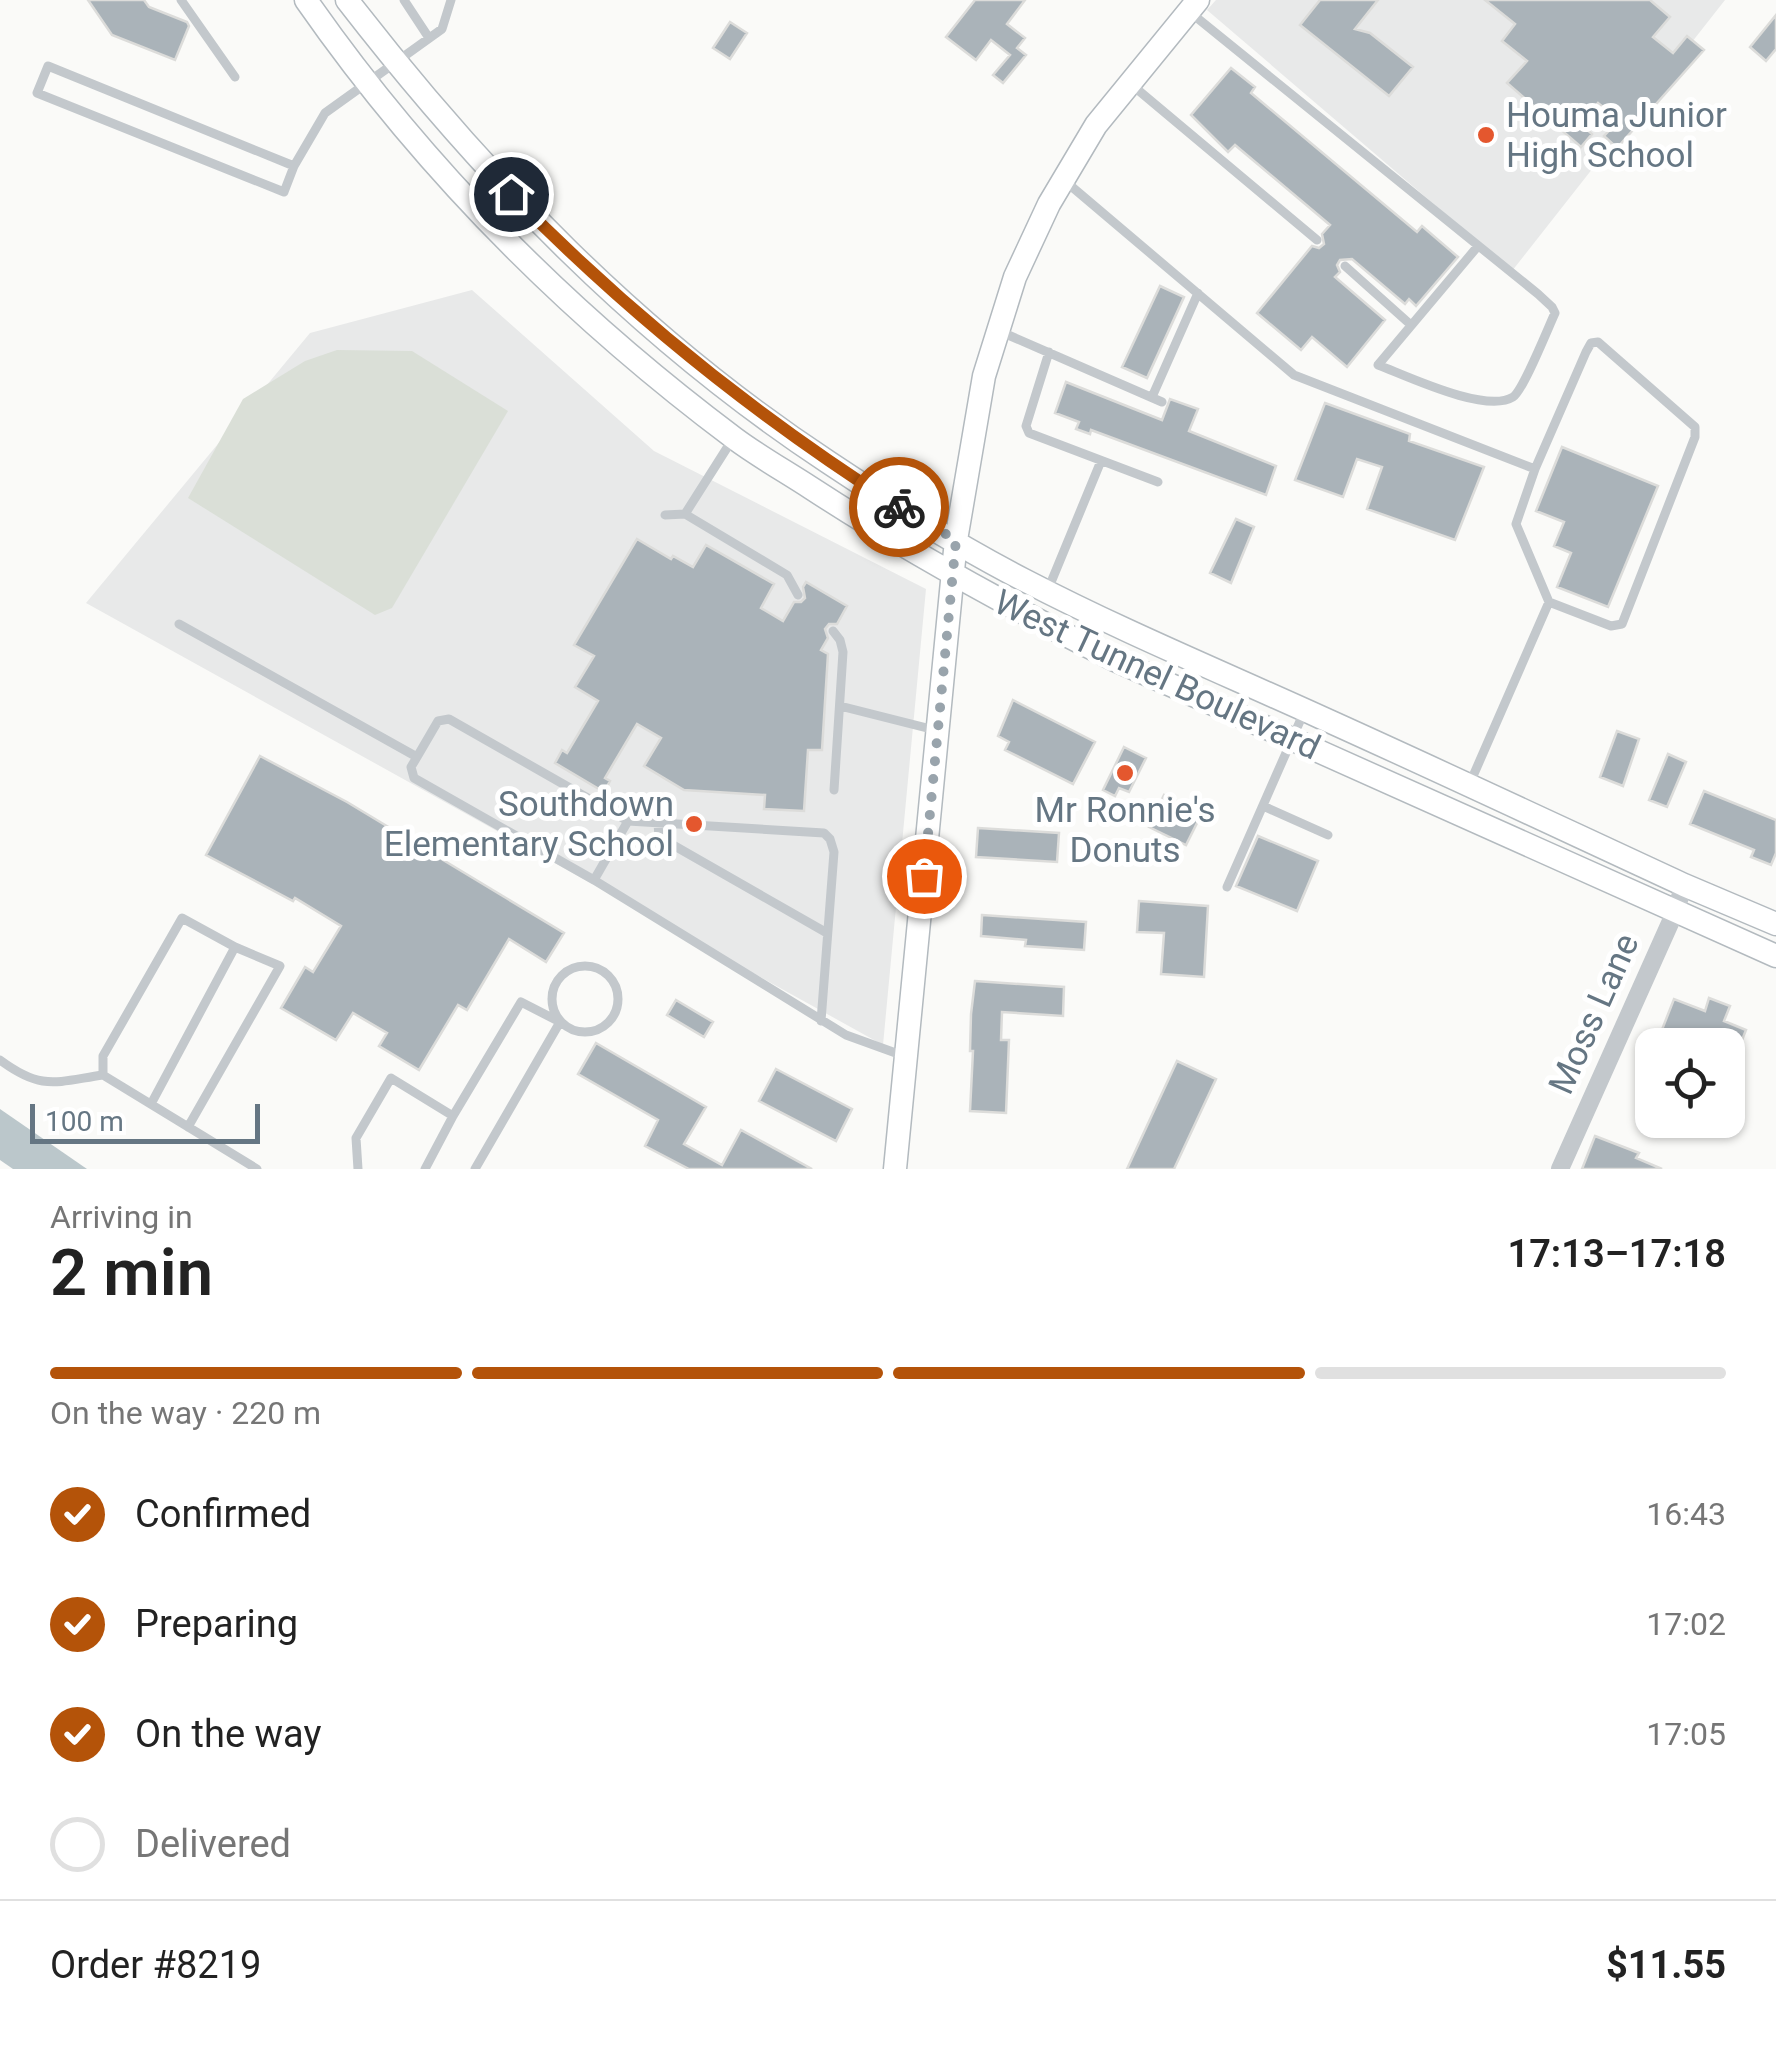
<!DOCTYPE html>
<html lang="en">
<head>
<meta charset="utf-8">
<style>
	:root { --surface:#fff; --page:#f6f6f6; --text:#222; --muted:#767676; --line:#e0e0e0; --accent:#b45309 }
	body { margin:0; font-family:Roboto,sans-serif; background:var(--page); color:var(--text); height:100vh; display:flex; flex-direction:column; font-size:38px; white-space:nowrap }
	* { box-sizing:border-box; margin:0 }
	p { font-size:32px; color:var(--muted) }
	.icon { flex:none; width:55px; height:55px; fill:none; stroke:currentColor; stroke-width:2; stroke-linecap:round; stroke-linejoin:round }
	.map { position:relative; height:1169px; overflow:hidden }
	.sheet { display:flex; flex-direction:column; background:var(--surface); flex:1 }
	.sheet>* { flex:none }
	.tools { position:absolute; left:1635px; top:1028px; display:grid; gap:20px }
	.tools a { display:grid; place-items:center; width:110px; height:110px; border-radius:20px; background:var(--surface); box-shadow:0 2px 8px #0004; font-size:50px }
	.scale { position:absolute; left:30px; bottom:25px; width:230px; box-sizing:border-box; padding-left:10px; border:5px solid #657683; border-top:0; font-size:28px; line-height:35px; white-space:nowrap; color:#657683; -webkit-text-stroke:8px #fff; paint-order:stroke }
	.pin { position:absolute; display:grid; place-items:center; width:85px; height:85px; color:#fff; margin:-42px; border:5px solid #fff; border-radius:50%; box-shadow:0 2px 10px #0007 }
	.courier { position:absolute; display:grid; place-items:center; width:100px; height:100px; margin:-50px; border:8px solid #b45309; border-radius:50%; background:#fff; color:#222; box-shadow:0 2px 12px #0007 }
	.overview em { font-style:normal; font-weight:600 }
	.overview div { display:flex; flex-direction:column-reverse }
	.overview { display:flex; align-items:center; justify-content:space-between; height:170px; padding:0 50px }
	h1 { font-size:65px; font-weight:600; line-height:75px }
	.bar { display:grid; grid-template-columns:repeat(4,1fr); gap:15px 10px; align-content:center; height:120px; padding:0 50px }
	.bar i { height:12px; border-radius:8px; background:var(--line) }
	.bar .selected { background:var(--accent) }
	.bar p { grid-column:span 4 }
	.line { display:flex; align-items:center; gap:25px; padding:0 50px; border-top:2px solid var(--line) }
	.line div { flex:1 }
	ol { padding:0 50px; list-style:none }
	li { display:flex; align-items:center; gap:30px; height:110px }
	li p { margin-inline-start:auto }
	li .icon { padding:10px; border-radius:50%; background:var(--accent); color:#fff; stroke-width:4 }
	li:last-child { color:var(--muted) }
	li i { width:55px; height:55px; border:5px solid var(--line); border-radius:50% }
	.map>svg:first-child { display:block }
	.built { fill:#e8e9e9 }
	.green { fill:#dadfd7 }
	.water { fill:#bbc7cb }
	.building { fill:#aab3b9; stroke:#dcdcda; stroke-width:2.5 }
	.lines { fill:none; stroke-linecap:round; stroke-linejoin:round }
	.secondary-casing { stroke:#b3babf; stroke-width:25 }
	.lane { stroke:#c3c8cc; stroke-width:9 }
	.street { stroke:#c3c8cc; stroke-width:18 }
	.secondary { stroke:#fff; stroke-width:22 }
	.done { stroke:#99a4ac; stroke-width:10; stroke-dasharray:0 18 }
	.route { stroke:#b45309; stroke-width:12 }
	.poi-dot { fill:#e4572e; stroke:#fff; stroke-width:4 }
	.labels { text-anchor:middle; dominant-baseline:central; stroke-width:10; stroke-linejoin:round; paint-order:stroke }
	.poi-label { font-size:35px; fill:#657683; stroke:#fff; text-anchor:start }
	.street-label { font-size:35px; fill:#657683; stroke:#fff }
</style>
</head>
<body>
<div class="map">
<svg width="1776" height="1169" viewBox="0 0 1776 1169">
	<rect width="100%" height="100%" fill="#fafaf8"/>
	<!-- built -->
	<path class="built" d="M1216,0H1725L1512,271L1207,10Z
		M472,290L654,451L926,589L883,1045L86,603L310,333Z"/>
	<!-- green -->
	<path class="green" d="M337,350L412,351L508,411L392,608L375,615L188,498L243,399L305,361Z"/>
	<!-- water -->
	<path class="water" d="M0,1109L87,1169H13L0,1160Z"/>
	<!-- building -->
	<path class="building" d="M88,0H144L149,7L187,22L189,26L175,60L112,35Z
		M975,0H1025L1007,24L1025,38L1017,48L1026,55L1003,83L993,75L1010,55L991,40L976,60L946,37Z
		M1320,0H1378L1355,29L1370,33L1413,67L1389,96L1300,25Z
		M1485,0H1650L1670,17L1653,37L1673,53L1687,36L1704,50L1617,148L1604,136L1619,120L1598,103L1581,124L1592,134L1581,147L1507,83L1527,61L1502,41L1515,24Z
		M1776,15V49L1766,61L1750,47Z
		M730,22L747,33L730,59L713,48Z
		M1231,68L1255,87L1251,93L1417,232L1422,226L1458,257L1416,306L1409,299L1405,304L1352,259L1340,260L1337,265L1340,272L1335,277L1385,320L1347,367L1312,337L1301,350L1257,313L1312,246L1319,248L1324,244L1322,234L1330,225L1235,145L1228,152L1191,115Z
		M1160,286L1184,297L1147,378L1122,367Z
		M1066,382L1162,420L1170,399L1198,409L1189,431L1276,466L1266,495L1091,430L1090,434L1076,429L1079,422L1055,413Z
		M1325,403L1410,434L1409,441L1484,467L1455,540L1367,509L1382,467L1357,459L1343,497L1295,480Z
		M1562,447L1658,486L1608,607L1557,587L1571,553L1554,546L1564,522L1536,511Z
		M1236,519L1254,527L1231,583L1210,573Z
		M637,539L671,559L673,556L693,567L706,545L774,584L761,608L783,621L794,602H801L805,598L803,587L806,582L847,606L837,624H829L825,629L828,638L821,650L828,654L822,750H808L804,811L764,809L765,795L684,790L644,766L661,738L637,724L605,778L610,781L604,792L555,763L562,750L567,753L598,701L575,687L594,656L574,645Z
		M1013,700L1095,742L1073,784L1005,750L1009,742L998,736Z
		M1617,731L1639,739L1623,786L1600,777Z
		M1124,747L1146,758L1129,792L1119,788L1115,796L1103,790Z
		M1668,754L1686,762L1667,807L1649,800Z
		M260,756L347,802L564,933L546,962L509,939L467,1010L458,1005L419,1070L379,1046L387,1033L353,1013L336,1040L281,1008L305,967L313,972L341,926L295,898L293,901L206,855Z
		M1704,791L1776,820V853L1771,865L1751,857L1754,850L1690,824Z
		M1164,795L1202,813L1186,845L1149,827Z
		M978,828L1059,833L1057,862L976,857Z
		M1258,836L1318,861L1297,911L1236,886Z
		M1139,901L1208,906L1204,977L1161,974L1164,933L1137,932Z
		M982,915L1086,922L1084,950L1025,946L1026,940L981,936Z
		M975,981L1064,987L1063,1016L1002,1012L1001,1040H1009L1006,1113L970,1111L973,1051H970L971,1014Z
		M1709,998L1730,1006L1724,1021L1746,1030L1728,1075V1045H1656L1674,999L1705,1011Z
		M676,1000L713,1022L704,1037L667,1015Z
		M596,1043L706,1107L684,1144L722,1165L741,1130L812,1169H689L645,1146L658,1120L578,1074Z
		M1177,1061L1216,1079L1174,1169H1127Z
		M776,1069L852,1109L836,1141L759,1101Z
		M1595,1136L1639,1153L1636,1158L1662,1169H1582Z"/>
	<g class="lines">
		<!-- secondary casing -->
		<g class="secondary-casing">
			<path id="secondary" d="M306,0C423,168 570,315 734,438C758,456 785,471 811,488C909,552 1010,607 1115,660L1776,956
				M347,0C484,177 640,338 828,462C891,504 956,545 1024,580C1120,630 1221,672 1320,717C1442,772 1563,829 1684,885L1776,924
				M895,1169L956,540L984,376L1015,277L1049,204L1096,125L1198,0"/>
		</g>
		<!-- lane -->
		<path class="lane" d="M181,0L235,77
			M404,0L429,38
			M1191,13L1538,294L1552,307L1555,313C1548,328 1523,391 1513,397C1486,414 1407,376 1378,365L1478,246
			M1132,85L1317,240
			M294,166L48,66L37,93L284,192L294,166L325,113L442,29L451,0
			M1065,181L1294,375L1535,469
			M1345,266L1411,325
			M999,331L1162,402
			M1598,342L1695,427V437L1622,624L1611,626L1549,602L1516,524L1535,469L1586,352L1591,343Z
			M1049,352L1026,426L1029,433L1158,482
			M1152,397L1198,293
			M732,440L685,514L787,575L798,595
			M665,515L685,514
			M1047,592L1101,461
			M179,624L417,757L411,767L414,778L594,880L846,1035L904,1056
			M833,631L840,640L843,652L834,790
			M840,706L935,730
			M417,757L438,721L449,719L628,821
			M1470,783L1549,602
			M1263,806L1328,835
			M658,823L659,837L827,933
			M594,880L628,821L824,833L830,839L834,852L821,1021
			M1227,887L1304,712
			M552 999a33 33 0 1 1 66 0a33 33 0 1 1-66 0Z
			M0,1060C42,1091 55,1082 103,1075
			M151,1104L235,947L182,918L103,1056V1075L257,1169
			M453,1116L521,1002L560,1022L475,1169
			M188,1127L280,966L235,947
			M358,1169L356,1138L391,1078L453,1116L425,1169"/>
		<!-- street -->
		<path class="street" d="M1560,1169L1675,912L1684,885"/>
		<!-- secondary -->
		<use href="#secondary" class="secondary"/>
	</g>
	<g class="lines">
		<!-- done -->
		<path class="done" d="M899,507L956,540L924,876"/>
		<!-- route -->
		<path class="route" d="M511,194C629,314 757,417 899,507"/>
	</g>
	<!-- markers -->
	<g class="poi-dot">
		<circle cx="1486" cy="135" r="10"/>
		<circle cx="1125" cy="773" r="10"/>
		<circle cx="694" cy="824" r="10"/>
	</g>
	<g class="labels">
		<!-- poi labels -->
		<g class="poi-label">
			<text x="1506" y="115">Houma Junior<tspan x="1506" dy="40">High School</tspan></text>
			<text x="674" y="804" text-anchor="end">Southdown<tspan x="674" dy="40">Elementary School</tspan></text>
			<text x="1125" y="810" text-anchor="middle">Mr Ronnie's<tspan x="1125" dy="40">Donuts</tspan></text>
		</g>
		<!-- street labels -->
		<g class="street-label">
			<text transform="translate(1157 675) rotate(25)">West Tunnel Boulevard</text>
			<text transform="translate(1594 1014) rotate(-66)">Moss Lane</text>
		</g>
	</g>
</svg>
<div class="tools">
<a><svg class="icon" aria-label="locate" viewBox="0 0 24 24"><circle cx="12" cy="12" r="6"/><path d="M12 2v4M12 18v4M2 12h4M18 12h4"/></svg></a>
</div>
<div class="scale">100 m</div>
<div class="pin" style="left:924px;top:876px;background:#ea580c"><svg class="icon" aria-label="bag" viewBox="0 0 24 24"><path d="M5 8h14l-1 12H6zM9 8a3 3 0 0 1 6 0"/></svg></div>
<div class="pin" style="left:511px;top:194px;background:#1f2937"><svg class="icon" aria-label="home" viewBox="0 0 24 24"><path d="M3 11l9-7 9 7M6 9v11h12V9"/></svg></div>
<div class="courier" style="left:899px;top:507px"><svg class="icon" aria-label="bike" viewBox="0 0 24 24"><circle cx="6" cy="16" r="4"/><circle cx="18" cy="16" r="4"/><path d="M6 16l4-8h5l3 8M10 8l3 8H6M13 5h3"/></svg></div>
</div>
<section class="sheet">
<div class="overview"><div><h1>2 min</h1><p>Arriving in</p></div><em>17:13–17:18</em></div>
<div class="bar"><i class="selected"></i><i class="selected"></i><i class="selected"></i><i></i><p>On the way · 220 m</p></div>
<ol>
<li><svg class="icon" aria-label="check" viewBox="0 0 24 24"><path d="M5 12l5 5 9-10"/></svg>Confirmed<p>16:43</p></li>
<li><svg class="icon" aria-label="check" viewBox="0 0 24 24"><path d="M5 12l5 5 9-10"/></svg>Preparing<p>17:02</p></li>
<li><svg class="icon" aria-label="check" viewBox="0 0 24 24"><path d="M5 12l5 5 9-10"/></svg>On the way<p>17:05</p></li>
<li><i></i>Delivered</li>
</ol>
<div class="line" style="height:130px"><div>Order #8219</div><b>$11.55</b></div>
</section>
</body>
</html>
